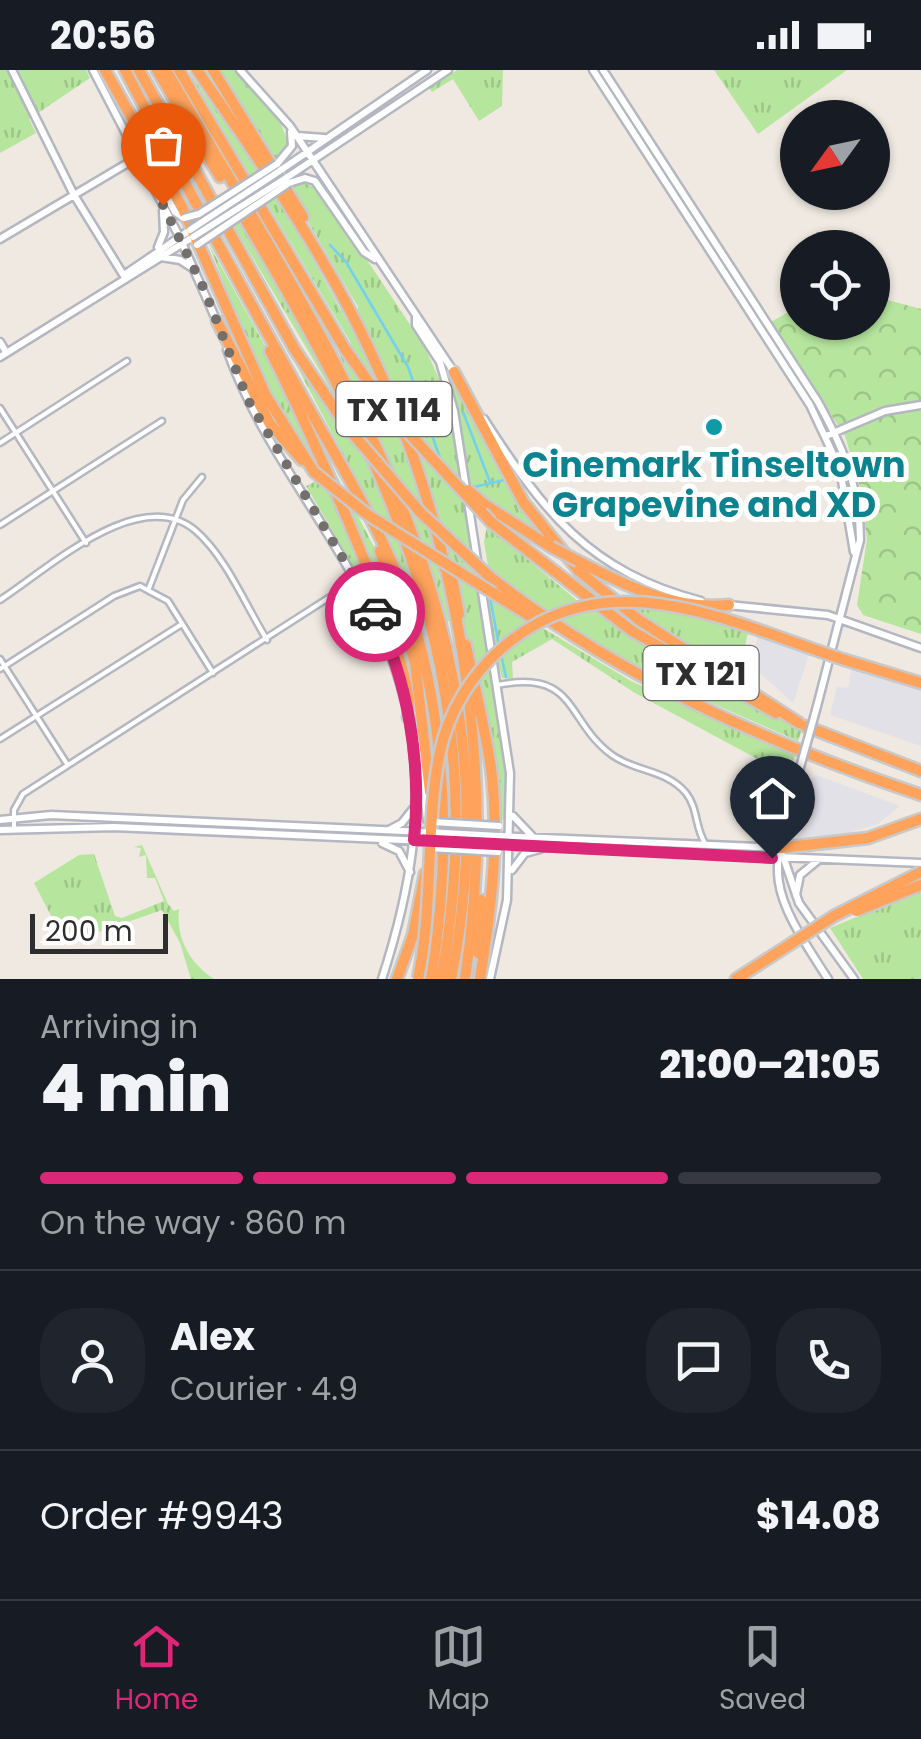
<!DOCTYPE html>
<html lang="en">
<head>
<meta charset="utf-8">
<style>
	:root { --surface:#171b24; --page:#20242c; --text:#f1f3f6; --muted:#9ea1a6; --line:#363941; --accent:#db2777 }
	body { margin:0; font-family:Poppins,sans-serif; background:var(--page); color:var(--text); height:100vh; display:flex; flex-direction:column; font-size:38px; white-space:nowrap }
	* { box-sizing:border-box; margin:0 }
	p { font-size:32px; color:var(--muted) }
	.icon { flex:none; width:55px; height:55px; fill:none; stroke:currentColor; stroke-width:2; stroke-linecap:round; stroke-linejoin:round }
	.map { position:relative; height:909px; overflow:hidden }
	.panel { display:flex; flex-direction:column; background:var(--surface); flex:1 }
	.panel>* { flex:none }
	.needle { width:65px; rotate:237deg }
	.buttons { position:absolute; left:780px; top:30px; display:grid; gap:20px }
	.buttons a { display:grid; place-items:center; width:110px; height:110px; border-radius:50%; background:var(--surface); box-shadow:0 2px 8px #0004; font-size:50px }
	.scale { position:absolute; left:30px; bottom:25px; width:138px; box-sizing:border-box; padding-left:10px; border:5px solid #2e2e2e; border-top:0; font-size:28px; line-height:35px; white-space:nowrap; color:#2e2e2e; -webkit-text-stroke:8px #fff; paint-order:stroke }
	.pin { position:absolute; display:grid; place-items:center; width:85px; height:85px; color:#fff; margin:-102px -42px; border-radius:50% 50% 50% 0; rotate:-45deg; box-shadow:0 0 10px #0007 }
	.pin .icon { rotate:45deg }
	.courier { position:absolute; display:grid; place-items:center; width:100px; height:100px; margin:-50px; border:8px solid #db2777; border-radius:50%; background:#fff; color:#222; box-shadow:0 2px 12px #0007 }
	.overview em { font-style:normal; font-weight:800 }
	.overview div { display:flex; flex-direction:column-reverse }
	.overview { display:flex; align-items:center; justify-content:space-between; height:170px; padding:0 40px }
	h1 { font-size:65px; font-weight:800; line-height:75px }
	.bar { display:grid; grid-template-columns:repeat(4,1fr); gap:15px 10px; align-content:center; height:120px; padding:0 40px }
	.bar i { height:12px; border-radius:8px; background:var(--line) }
	.bar .active { background:var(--accent) }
	.bar p { grid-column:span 4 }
	.line { display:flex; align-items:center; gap:25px; padding:0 40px; border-top:2px solid var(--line) }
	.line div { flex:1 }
	.round { display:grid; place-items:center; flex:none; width:105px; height:105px; border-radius:40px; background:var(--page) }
	.status { display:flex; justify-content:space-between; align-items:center; height:70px; padding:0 50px; background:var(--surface); direction:ltr }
	.status svg { height:28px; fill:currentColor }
	.tabs { display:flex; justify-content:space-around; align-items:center; height:140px; border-top:2px solid var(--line); background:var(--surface); font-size:28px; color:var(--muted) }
	.tabs a { display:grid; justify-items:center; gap:5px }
	.tabs .active { color:var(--accent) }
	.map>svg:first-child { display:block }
	.industrial { fill:#e3e1e8 }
	.grass { fill:url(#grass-tufts) }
	.forest { fill:url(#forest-crowns) }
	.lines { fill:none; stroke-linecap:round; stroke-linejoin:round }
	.stream { stroke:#75cff0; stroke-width:2.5 }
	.street-casing { stroke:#b4b7c1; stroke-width:9 }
	.secondary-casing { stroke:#b4b7c1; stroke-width:11 }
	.highway-casing { stroke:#c9c9c9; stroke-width:15 }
	.street { stroke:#fff; stroke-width:4 }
	.secondary { stroke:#fff; stroke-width:6 }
	.highway { stroke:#ffa35c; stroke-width:10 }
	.secondary-bridge-casing { stroke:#b4b7c1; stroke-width:11; stroke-linecap:butt }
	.highway-bridge-casing { stroke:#c9c9c9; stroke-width:15; stroke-linecap:butt }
	.secondary-bridge { stroke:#fff; stroke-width:6 }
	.highway-bridge { stroke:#ffa35c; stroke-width:10 }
	.done { stroke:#726f6d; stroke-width:10; stroke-dasharray:0 18 }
	.route { stroke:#db2777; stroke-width:12 }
	.culture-dot { fill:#0f9aa8; stroke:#fff; stroke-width:4 }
	.labels { text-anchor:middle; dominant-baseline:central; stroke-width:10; stroke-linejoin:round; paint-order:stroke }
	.shield { fill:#fff; stroke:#6d6d6d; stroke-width:2.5 }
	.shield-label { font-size:32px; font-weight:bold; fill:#2e2e2e }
	.culture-label { font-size:35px; font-weight:bold; fill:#0d838f; stroke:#fff }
</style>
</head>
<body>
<div class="status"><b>20:56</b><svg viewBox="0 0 49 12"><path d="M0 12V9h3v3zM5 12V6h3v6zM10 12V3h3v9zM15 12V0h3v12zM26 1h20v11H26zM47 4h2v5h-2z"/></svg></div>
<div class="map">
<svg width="921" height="909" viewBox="0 0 921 909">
	<defs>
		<pattern id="grass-tufts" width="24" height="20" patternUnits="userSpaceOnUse" patternTransform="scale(2.5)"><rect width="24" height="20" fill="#b6e59e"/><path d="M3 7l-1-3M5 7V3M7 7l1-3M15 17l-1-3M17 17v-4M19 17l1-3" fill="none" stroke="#9dc588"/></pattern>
		<pattern id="forest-crowns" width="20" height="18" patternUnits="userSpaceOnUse" patternTransform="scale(2.5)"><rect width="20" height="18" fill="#b6e59e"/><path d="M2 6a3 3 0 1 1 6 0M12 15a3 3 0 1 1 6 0" fill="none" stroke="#9dc588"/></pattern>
	</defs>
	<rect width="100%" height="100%" fill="#efe9e1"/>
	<!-- industrial -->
	<path class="industrial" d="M758,565L810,582L793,633L752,596Z
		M852,597L921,615V676L830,645L837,617L848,618Z
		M816,705L900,736L878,754L848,763L798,768L791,758L806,712Z"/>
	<!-- grass -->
	<path class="grass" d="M0,0H86L90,8L29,49L36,63L0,83Z
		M187,0L278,126L354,264L358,237L289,119L302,112L321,121L425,277L450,335L505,683L508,733L503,752L450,489L434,482L450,551H445L385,379L339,284L351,273Z
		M218,0H234L280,51L289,76L276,90Z
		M457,0H503L502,36L479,51L453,9L432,22L429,18Z
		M714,0H847L758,64Z
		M240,151L312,272L349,350L234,156Z
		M208,173L269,283L313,389L269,327Z
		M292,287L375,402L418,526L411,528L369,433Z
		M445,301L546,468L470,417L456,336Z
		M304,343L384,496L406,565L420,667L404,597Z
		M325,407L379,540L306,416Z
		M487,456L579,532L548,544L488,496L484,472Z
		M487,524L532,552L495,579Z
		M624,534L690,542L748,562L738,610Z
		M589,538L660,586L802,661L798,671L666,613L556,549Z
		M541,557L631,611L795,685L770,771L761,775L754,765L776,699L635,623L552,569L512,592L513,609L502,608L497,589Z
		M142,775L168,834L174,841L179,839C176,867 188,892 214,909H191L180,873L162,840L73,871L60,863L34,813L79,785L94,784L115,846L122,848L164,831L155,808H147L146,785L139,787L141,778L134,777Z
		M921,820V909H863L830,858Z"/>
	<!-- forest -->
	<path class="forest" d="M873,226L921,239V564L863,545L857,535L867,469L860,417L845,366L771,252L797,237L798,252H872Z"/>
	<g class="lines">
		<!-- stream -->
		<path class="stream" d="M330,175L346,192L408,297L440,388
			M463,342L490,412
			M474,417L504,410
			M490,527L499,576
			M501,584L506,607"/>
		<!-- street casing -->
		<g class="street-casing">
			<path id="street" d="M0,338L86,473
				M0,373L127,291
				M0,455L162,351
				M149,518L183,430L202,407
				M0,530C48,499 140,413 196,461C226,487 246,536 267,570
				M0,589L67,694
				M0,599L114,526L140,516L168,531L213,603
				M497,615C578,599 565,651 612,685C635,702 666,699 686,723C698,738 695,758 705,773
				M0,669L182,554
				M14,757V740L23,724L358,509"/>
		</g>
		<!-- secondary casing -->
		<g class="secondary-casing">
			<path id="secondary" d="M12,0L74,125L124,206
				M93,0L179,166L218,254
				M240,0L290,56L456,305
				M593,0L810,335L840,399L854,482
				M603,0L818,332C843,377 860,418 860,470L816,640
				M297,66L324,68
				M129,68L137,72L175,142L184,148
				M277,94L292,76L291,62
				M281,100L427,0
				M286,108L448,0
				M289,113L305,108L315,111L364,182L375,189
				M0,169L138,87
				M158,177L164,162L163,141
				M161,187L180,190L191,197
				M124,205L190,160
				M416,246V255L440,292L454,341L510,703L507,830L490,909
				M0,272L6,282
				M227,280C272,406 369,492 404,628
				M0,287L193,167
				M484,349C543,441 589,502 701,531
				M826,366L885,341L921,335
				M728,535L828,545L921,578
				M412,666L419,675L427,750
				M799,701C768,810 766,814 828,909
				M513,746L531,765
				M0,750L51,745L426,762
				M0,760L114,757L426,771
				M389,760L402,753L413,739
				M499,766L779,778
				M382,773L399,781L410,802
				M498,775L921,793
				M783,786L799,833L854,909
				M512,800L525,783L540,779
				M796,825L800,805L817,791
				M382,909C410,822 426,737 408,645"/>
		</g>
		<!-- highway casing -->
		<g class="highway-casing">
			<path id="highway" d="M105,0L182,137L266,326L314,402
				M125,0C182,110 242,218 302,326C342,398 389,470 413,549C448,668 451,788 431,909
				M139,0L295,280L347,357
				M157,0L220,107
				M166,0C335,291 523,551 451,909
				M179,0L345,279L392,345
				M197,0C249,75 301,150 345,231C453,433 500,682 465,909
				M213,0L303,147
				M239,139C387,388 497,609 441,909
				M217,251L270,354L302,390
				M270,281C298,334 422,602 408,647
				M454,302L524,433L579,501L639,550L799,653
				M484,434L551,477
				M491,452L632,561L776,643
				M380,481L415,592L430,722
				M578,491C624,515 676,541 729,535
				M445,499L452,508L459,544
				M489,506C617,607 768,673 921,725
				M493,523L539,552
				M466,575C474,616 485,657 491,698C500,769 491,839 480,909
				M845,590L921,613
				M805,656L921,701
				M780,778L868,768L921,749
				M478,883L481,830
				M397,909L413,865L425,804
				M736,909L772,886"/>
		</g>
		<!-- street -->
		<use href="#street" class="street"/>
		<!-- secondary -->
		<use href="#secondary" class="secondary"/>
		<!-- highway -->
		<use href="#highway" class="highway"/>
		<!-- secondary-bridge casing -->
		<g class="secondary-bridge-casing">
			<path id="secondary-bridge" d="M184,148L199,144L277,94
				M190,160L281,100
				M193,167L286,108
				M197,175L289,113
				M799,701L816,640
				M433,752L499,756
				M426,762L499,766
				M427,771L498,775
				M430,778L498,782"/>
		</g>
		<!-- highway-bridge casing -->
		<g class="highway-bridge-casing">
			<path id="highway-bridge" d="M393,346L491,452
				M347,357L420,442L489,506
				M314,402L368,445L493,523
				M468,420L484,434
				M551,477L578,491
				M856,841L921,815
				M772,886L834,846L921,802
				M418,909C434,833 425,755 440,682C448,643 471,605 501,579C606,486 731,553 845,590"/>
		</g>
		<!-- secondary-bridge -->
		<use href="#secondary-bridge" class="secondary-bridge"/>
		<!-- highway-bridge -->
		<use href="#highway-bridge" class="highway-bridge"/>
	</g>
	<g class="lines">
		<!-- done -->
		<path class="done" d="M163,135L204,219L248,330L375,542"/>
		<!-- route -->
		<path class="route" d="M375,542C408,612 422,694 414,770L772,788"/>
	</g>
	<!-- markers -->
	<circle class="culture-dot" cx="714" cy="357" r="10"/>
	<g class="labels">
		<!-- shield labels -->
		<g class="shield">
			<rect x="336.5" y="312" width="115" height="54" rx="8"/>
			<rect x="643.5" y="576" width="115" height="54" rx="8"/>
		</g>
		<g class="shield-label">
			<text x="394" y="339">TX 114</text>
			<text x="701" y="603">TX 121</text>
		</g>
		<!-- culture labels -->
		<g class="culture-label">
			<text x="714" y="394">Cinemark Tinseltown<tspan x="714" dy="40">Grapevine and XD</tspan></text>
		</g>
	</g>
</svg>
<div class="buttons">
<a><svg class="needle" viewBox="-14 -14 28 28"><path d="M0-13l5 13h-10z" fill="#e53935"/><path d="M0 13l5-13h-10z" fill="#9ea1a6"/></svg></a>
<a><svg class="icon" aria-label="locate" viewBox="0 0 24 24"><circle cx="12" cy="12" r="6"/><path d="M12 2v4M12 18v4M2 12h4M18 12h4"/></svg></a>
</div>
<div class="scale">200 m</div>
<div class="pin" style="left:163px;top:135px;background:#ea580c"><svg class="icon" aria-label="bag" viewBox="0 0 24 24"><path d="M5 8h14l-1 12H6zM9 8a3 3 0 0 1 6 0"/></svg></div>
<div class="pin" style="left:772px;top:788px;background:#1f2937"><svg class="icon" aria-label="home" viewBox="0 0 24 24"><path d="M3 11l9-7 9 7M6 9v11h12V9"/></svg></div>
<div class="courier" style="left:375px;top:542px"><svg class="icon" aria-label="car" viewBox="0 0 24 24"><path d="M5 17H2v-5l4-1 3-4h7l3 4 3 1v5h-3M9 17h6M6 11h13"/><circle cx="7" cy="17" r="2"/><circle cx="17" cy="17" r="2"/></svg></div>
</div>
<section class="panel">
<div class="overview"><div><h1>4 min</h1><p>Arriving in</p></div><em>21:00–21:05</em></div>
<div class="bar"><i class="active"></i><i class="active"></i><i class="active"></i><i></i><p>On the way · 860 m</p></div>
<div class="line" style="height:180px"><a class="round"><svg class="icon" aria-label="person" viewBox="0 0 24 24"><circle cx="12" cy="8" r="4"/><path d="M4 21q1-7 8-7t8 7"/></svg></a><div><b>Alex</b><p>Courier · 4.9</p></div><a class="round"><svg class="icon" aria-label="chat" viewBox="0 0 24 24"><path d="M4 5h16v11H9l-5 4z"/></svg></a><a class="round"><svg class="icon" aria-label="phone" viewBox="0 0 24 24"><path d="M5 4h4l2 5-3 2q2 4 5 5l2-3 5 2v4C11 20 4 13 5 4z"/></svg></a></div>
<div class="line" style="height:130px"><div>Order #9943</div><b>$14.08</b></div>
</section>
<nav class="tabs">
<a class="active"><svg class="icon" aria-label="home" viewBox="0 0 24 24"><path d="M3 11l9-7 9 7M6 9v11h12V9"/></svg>Home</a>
<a><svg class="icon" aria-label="map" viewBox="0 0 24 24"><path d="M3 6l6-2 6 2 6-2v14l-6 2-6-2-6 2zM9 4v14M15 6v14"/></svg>Map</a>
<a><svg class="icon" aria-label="saved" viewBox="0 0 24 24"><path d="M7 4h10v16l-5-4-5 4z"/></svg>Saved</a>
</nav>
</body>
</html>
